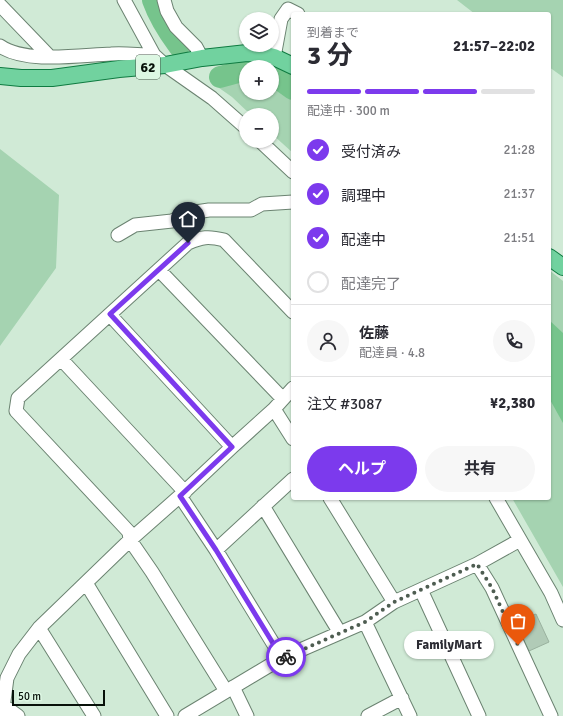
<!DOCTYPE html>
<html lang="ja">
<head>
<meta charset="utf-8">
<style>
	:root { --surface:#fff; --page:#f7f7f7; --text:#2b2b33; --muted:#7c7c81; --line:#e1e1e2; --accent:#7c3aed }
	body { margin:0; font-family:Signika,"Noto Sans JP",sans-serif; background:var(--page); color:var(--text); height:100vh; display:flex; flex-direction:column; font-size:15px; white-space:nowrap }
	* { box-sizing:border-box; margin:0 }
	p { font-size:13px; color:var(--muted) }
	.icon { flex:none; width:22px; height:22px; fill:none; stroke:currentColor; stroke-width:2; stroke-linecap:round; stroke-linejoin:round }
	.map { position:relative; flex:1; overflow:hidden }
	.drawer { position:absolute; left:291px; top:12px; width:260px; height:488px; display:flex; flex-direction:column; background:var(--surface); border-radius:4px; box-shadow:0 1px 3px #0004 }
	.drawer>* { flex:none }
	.fabs { position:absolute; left:239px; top:12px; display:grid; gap:8px }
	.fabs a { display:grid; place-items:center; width:40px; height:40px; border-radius:50%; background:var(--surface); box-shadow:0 1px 3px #0004; font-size:20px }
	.scale { position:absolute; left:12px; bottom:10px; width:93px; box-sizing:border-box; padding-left:4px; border:2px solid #08110a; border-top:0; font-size:11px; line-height:14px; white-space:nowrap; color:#08110a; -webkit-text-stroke:3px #ddf7e3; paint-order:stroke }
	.pin { position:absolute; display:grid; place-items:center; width:34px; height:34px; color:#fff; margin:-41px -17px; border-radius:50% 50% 50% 0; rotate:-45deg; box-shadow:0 0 4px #0007 }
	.pin .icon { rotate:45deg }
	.courier { position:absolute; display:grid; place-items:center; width:40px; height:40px; margin:-20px; border:3px solid #7c3aed; border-radius:50%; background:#fff; color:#222; box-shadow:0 1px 5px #0007 }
	.bubble { position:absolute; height:28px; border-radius:14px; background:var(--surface); box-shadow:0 1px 3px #0004; font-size:13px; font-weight:700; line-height:28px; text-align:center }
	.overview em { font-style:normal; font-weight:700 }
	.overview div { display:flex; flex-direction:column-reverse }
	.overview { display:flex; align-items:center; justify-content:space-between; height:68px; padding:0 16px }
	h1 { font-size:26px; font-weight:700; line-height:30px }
	.bar { display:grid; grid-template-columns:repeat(4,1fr); gap:6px 4px; align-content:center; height:48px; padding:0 16px }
	.bar i { height:5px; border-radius:3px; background:var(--line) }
	.bar .current { background:var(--accent) }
	.bar p { grid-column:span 4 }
	.line { display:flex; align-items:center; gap:10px; padding:0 16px; border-top:1px solid var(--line) }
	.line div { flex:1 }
	.round { display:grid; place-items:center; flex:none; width:42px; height:42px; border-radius:21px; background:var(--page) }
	ol { padding:0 16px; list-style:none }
	li { display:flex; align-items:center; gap:12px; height:44px }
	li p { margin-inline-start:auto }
	li .icon { padding:4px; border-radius:50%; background:var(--accent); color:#fff; stroke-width:4 }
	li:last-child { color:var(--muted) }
	li i { width:22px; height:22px; border:2px solid var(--line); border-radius:50% }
	.primary-button { display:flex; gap:8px; margin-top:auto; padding:8px 16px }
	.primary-button a { flex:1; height:46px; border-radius:24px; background:var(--accent); color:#fff; font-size:16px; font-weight:700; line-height:46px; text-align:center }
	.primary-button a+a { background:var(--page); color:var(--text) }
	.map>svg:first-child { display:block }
	.green { fill:#a5d3b1; fill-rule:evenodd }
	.water { fill:#76c48c }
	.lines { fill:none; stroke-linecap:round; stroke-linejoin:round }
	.river { stroke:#76c48c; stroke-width:22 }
	.building { fill:#b1cbb7; stroke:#9ab29f }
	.minor-casing { stroke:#6b8371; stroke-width:15 }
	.major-casing { stroke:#0f7b41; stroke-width:18 }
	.minor { stroke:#fff; stroke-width:13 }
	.major { stroke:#71d29f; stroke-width:16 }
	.done { stroke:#4e5d51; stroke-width:4; stroke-dasharray:0 7.2 }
	.route { stroke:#7c3aed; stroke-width:5 }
	.labels { text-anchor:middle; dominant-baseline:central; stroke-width:3; stroke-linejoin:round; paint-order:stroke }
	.shield { fill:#ddf7e3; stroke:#48564b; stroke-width:1 }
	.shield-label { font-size:14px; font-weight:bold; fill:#08110a }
</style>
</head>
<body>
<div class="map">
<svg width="563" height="716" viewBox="0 0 563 716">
	<rect width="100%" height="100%" fill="#d0ead6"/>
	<!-- green -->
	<path class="green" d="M457,0H563V77L549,67V14H475Z
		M243,61C263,62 276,65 293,76V153L272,134V115H251L232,97L212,83C217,63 225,64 243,61ZM246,67H272V93H246Z
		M0,149L59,195L56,268L0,346Z
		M549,270L563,281V587L512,498H549Z"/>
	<!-- water -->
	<path class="water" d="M549,320L563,333V423L549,398Z"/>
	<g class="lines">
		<!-- river -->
		<path class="river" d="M153,0C159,17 168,31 179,46
			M272,74L293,89
			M220,77L246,70"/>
	</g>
	<!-- building -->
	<path class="building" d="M536,614L549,642L529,651L516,623Z"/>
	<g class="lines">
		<!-- minor casing -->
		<g class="minor-casing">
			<path id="minor" d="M124,0L154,55L165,65L212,98L246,128
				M164,0L167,11L176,27L196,47L202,58
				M0,5L50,57
				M0,46C26,64 81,55 111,54C125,53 140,55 154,55
				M274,57L281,19L288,9L298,14
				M260,141L293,172
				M118,235L135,225L172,221L189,213L209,210H251L262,204L293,202
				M159,270L282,398
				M110,315L232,447
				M61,359L185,492
				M274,409L293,439
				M180,496L216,550L282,658
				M330,498L394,602
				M496,498L551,593L563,620
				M263,506L340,633
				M216,550L293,479
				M477,564L492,588L551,716
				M86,583L167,716
				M421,590L479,716
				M365,622L410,716
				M39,628L94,716
				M233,687L247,716
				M226,691L152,572L130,540L129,532L16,411L18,398L188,243C202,237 208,236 224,240L293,312
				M3,705L18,716
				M2,716L7,678L19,654L39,628L130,540L180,496L232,447L274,409L293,388
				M185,716L282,658L365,622L394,602L477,564L520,540
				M368,716L402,698"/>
		</g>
		<!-- major casing -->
		<g class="major-casing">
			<path id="major" d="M0,76L21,78H52L119,69L165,65L202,58L247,53L262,54L274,57L293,66
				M549,257L563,267"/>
		</g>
		<!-- minor -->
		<use href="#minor" class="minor"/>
		<!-- major -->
		<use href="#major" class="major"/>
	</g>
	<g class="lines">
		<!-- done -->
		<path class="done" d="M286,657L365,622L394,602L477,564L492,588L518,645"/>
		<!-- route -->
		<path class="route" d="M188,243L110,314L232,447L180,496L216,550L282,658L286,657"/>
	</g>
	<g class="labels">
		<!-- shield labels -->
		<rect class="shield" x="136" y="55" width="24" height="24" rx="3"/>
		<g class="shield-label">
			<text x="148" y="67">62</text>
		</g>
	</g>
</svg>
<div class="fabs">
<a><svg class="icon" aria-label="layers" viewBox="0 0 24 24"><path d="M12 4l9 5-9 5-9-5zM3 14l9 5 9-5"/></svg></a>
<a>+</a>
<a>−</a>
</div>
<div class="scale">50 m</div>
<div class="pin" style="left:518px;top:645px;background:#ea580c"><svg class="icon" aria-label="bag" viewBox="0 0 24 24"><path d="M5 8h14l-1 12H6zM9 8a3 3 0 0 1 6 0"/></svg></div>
<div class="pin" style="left:188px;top:243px;background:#1f2937"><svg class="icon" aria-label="home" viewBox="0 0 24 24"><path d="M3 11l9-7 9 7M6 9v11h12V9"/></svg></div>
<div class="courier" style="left:286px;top:657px"><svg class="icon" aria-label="bike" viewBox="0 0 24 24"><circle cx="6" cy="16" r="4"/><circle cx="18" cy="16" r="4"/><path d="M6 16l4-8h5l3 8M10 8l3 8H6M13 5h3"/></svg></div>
<div class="bubble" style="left:404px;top:631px;width:90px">FamilyMart</div>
<section class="drawer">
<div class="overview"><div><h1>3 分</h1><p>到着まで</p></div><em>21:57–22:02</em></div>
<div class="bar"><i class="current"></i><i class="current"></i><i class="current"></i><i></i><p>配達中 · 300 m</p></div>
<ol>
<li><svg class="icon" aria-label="check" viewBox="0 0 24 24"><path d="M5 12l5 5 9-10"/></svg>受付済み<p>21:28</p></li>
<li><svg class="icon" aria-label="check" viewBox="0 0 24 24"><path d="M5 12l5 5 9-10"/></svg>調理中<p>21:37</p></li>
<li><svg class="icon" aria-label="check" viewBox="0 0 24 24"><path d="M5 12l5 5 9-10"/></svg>配達中<p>21:51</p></li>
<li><i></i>配達完了</li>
</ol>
<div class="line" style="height:72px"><a class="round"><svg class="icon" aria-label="person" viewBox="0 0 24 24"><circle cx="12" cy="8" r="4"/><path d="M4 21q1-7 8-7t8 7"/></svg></a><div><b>佐藤</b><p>配達員 · 4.8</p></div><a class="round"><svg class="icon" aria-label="phone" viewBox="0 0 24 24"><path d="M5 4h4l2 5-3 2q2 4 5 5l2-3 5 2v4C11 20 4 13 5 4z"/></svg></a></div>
<div class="line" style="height:52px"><div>注文 #3087</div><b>¥2,380</b></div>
<div class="primary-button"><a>ヘルプ</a><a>共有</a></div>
</section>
</div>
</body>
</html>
